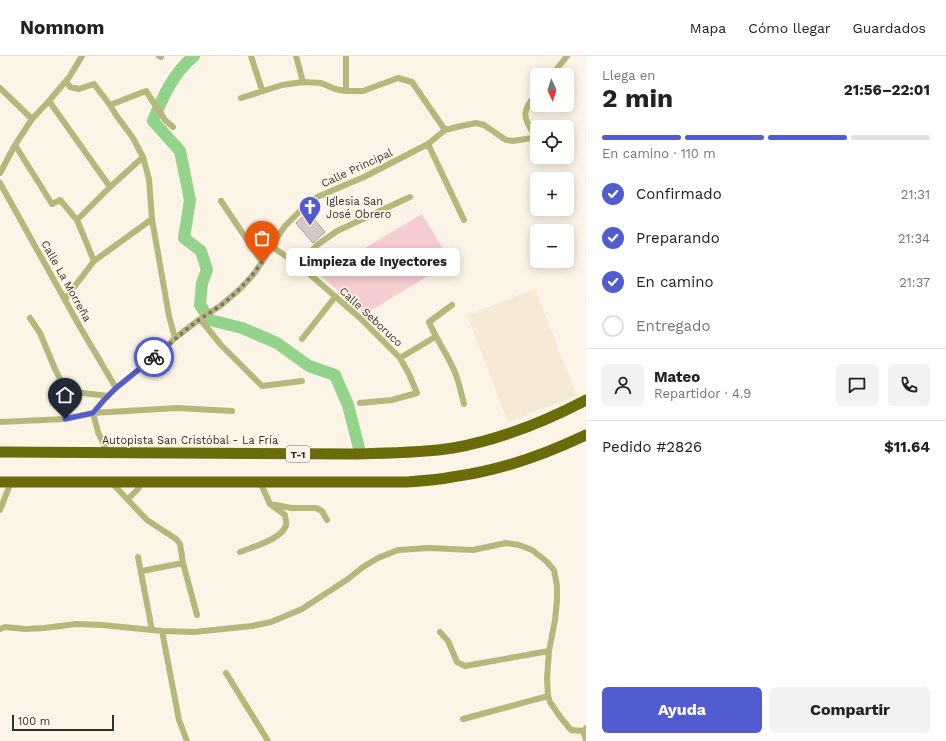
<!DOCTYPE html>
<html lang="es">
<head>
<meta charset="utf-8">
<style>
	:root { --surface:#fff; --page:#f2f2f2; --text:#222; --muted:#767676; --line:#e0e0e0; --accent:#535bd1 }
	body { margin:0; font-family:"Work Sans",sans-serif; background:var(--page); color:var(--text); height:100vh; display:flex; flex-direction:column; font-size:15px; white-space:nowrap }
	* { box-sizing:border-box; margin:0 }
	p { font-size:13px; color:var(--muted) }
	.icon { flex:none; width:22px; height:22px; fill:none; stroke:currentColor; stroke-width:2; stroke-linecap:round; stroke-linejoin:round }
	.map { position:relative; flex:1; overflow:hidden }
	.side { display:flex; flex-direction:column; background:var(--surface); width:360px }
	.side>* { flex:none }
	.needle { width:26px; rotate:176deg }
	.tools { position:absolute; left:530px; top:12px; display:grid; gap:8px }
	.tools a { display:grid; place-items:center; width:44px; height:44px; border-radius:6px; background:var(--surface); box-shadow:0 2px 10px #0003; font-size:20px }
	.scale { position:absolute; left:12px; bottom:10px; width:102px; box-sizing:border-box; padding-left:4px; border:2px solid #33302b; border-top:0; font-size:11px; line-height:14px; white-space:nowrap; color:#33302b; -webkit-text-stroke:3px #fdf4e8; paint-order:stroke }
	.pin { position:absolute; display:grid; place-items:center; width:34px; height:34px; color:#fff; margin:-41px -17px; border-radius:50% 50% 50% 0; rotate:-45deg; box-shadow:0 0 4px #0007 }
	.pin .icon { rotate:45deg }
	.courier { position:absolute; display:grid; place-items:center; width:40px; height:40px; margin:-20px; border:3px solid #535bd1; border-radius:50%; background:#fff; color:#222; box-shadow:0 1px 5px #0007 }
	.bubble { position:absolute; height:28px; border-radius:6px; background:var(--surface); box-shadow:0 2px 10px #0003; font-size:13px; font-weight:700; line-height:28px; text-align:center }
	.summary em { font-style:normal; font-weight:700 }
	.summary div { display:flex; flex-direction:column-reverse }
	.summary { display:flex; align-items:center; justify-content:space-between; height:68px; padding:0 16px }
	h1 { font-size:26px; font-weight:700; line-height:30px }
	.bar { display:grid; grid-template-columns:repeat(4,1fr); gap:6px 4px; align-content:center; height:48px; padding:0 16px }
	.bar i { height:5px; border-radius:3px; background:var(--line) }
	.bar .on { background:var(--accent) }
	.bar p { grid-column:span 4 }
	.line { display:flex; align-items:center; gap:10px; padding:0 16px; border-top:1px solid var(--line) }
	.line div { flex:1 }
	.round { display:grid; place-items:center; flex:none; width:42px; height:42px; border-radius:6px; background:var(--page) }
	ol { padding:0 16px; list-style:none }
	li { display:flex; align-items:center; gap:12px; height:44px }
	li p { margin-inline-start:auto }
	li .icon { padding:4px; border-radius:50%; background:var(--accent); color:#fff; stroke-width:4 }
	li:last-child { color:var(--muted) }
	li i { width:22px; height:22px; border:2px solid var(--line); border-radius:50% }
	.button { display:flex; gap:8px; margin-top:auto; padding:8px 16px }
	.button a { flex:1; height:46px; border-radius:6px; background:var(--accent); color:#fff; font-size:16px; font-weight:700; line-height:46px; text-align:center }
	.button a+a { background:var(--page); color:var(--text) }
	header { display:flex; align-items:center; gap:24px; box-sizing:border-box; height:56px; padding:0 20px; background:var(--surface); border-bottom:1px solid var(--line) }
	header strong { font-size:19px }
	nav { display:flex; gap:22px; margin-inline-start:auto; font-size:14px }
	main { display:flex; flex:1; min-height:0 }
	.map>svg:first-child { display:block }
	.built { fill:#f6e9d6 }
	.green { fill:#f6cdd1 }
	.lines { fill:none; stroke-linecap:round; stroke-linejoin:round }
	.river { stroke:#93d38b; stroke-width:12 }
	.building { fill:#d7c8c2; stroke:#aa9c96 }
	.minor { stroke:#b6b77b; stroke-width:6 }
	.motorway { stroke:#6c6b0b; stroke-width:11 }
	.done { stroke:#7a756d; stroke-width:4; stroke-dasharray:0 7.2 }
	.route { stroke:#535bd1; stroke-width:5 }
	.labels { text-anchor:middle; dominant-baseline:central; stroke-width:3.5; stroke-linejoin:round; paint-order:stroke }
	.shield { fill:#fdf4e8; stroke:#706b64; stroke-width:1 }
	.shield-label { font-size:10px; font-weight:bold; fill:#33302b }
	.street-label { font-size:11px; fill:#33302b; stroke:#fdf4e8 }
	.poi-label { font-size:11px; fill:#33302b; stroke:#fdf4e8; text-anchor:start }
</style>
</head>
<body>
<header>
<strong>Nomnom</strong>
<nav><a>Mapa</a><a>Cómo llegar</a><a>Guardados</a></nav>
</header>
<main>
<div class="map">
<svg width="586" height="685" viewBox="0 0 586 685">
	<rect width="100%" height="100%" fill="#fdf4e8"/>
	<!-- built -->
	<path class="built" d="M535,233L577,340L508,366L467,259Z"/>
	<!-- green -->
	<path class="green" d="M422,158L451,206L365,258L320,219Z"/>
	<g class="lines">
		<!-- river -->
		<path class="river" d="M194,0C174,16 162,42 153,65L180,95L190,144L184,182L201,195L207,214L202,227L200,249L210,264L242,272L277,287L309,310L335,319L348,349L359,392"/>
	</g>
	<!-- building -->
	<path class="building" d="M308,156L325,176L313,187L296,167Z"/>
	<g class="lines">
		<!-- minor -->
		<path class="minor" d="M159,0L161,1
			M251,0L262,34
			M296,0L303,26
			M346,0V35
			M552,19L567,0
			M66,25L70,31L79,33L94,28L110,49L116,59L133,82L143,101L149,123L152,163L169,260L175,282
			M0,32L32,63
			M241,42L282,29L303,26L321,27L335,33L346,35H363L398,22L412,26L445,74
			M49,45L110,131
			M110,49L146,35L165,64L173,71
			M428,88L464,164
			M15,89L52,148L60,144L77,164
			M0,117L15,89L32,63L49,45L70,20L82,0
			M0,127L80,271L116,332
			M221,145L262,206
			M271,190L299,209L360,262L400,302L409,318L417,337L392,344L360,347
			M94,205L77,164L110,131L143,101
			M299,209L317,189L337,175L410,141
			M65,243L94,205L152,163
			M452,249L429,266C436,283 447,298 454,314C459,325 461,337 464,348
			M30,262L40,277L55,313L64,331L75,336L108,340
			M200,263L221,289L262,330L302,325
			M302,283L335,241
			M400,302L435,281
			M93,357L104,344L116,332L162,295L175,282L200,263L220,250L240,233L253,219L262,206L271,190L285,170L300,155L317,141L364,121L428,88L445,74L461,70L476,67L484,69L506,84L513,85L532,82L534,78C521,59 523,54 537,37
			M93,357L98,376L107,396
			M0,366L65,363L93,357L177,352L232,355
			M111,426L147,464L176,483L180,488L183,507
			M128,443L138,433L141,426
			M270,448L292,452H316L322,455L327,464
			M0,454L11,426
			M240,496C252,491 283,483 286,469C287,466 285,462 285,459L270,448L260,426
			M138,501L152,574
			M142,515L183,507L197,559
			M0,573L5,571L25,573L44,572L76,568L102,569L162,575L194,576L252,570L271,566L302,553L348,523L363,511L378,502L398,494L429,492L473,494L506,487L519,489L532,494L546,505L554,514L557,530V544L555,564L549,595L547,623L548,640L550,646L561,662L571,674L583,675L586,672
			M162,575L179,664L187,685
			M440,576L448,585L457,606L465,610L549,595
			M226,617L268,685
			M463,663L548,640
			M583,675L586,684"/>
		<!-- motorway -->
		<path class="motorway" d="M0,396L355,398C388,397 421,397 453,392C498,384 546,365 586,344
			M0,426H407C422,425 437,424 452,421C499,415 544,399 586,379"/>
	</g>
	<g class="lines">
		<!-- done -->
		<path class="done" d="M154,301C167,291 179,279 192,269C201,262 210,257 220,250C236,238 250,223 262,206"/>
		<!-- route -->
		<path class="route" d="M65,363L93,357L104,344L116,332L154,301"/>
	</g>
	<!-- icons -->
	<defs>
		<g id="church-pin" transform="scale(1.15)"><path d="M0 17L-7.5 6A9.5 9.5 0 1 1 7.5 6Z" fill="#535bd1" stroke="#fdf4e8"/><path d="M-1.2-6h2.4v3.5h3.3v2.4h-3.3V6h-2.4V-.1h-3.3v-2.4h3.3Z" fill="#fff"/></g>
	</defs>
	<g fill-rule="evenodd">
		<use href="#church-pin" x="310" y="151"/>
	</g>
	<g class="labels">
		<!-- shield labels -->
		<rect class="shield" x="286" y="390" width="24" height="16" rx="3"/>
		<g class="shield-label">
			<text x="298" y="398">T-1</text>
		</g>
		<!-- street labels -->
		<g class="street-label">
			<text transform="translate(357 112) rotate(-25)">Calle Principal</text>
			<text transform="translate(66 225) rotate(61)">Calle La Morreña</text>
			<text transform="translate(371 261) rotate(43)">Calle Seboruco</text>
			<text x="190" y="384">Autopista San Cristóbal - La Fría</text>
		</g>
		<!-- poi labels -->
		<g class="poi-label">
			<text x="326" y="145">Iglesia San<tspan x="326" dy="13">José Obrero</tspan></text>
		</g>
	</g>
</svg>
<div class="tools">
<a><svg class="needle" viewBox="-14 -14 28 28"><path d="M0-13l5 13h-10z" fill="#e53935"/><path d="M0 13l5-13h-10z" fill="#767676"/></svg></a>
<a><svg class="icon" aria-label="locate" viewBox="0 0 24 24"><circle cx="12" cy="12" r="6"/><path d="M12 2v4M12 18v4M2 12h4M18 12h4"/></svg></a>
<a>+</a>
<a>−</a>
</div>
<div class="scale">100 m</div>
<div class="pin" style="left:262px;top:206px;background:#ea580c"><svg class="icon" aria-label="bag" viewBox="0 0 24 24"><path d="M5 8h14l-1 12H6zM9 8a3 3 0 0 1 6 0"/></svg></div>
<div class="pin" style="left:65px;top:363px;background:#1f2937"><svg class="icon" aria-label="home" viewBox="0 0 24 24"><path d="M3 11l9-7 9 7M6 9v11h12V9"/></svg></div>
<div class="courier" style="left:154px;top:301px"><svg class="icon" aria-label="bike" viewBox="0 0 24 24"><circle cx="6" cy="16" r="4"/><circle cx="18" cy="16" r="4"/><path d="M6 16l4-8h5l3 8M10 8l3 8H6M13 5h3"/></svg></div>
<div class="bubble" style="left:286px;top:192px;width:174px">Limpieza de Inyectores</div>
</div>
<section class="side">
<div class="summary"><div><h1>2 min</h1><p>Llega en</p></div><em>21:56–22:01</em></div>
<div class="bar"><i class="on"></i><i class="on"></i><i class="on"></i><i></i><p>En camino · 110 m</p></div>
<ol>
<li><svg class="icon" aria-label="check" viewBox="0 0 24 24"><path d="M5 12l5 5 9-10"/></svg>Confirmado<p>21:31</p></li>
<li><svg class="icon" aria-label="check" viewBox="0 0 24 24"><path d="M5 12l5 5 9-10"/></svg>Preparando<p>21:34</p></li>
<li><svg class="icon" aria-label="check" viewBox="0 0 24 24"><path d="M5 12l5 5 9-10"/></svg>En camino<p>21:37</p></li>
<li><i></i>Entregado</li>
</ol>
<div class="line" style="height:72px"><a class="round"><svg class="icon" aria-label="person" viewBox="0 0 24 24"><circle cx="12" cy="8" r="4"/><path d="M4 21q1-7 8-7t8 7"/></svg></a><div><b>Mateo</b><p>Repartidor · 4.9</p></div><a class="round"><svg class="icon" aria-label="chat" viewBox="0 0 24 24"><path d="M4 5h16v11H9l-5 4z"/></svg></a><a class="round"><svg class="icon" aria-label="phone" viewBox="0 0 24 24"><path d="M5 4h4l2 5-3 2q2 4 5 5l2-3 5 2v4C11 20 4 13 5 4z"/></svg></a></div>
<div class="line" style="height:52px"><div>Pedido #2826</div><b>$11.64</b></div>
<div class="button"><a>Ayuda</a><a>Compartir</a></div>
</section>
</main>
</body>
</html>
